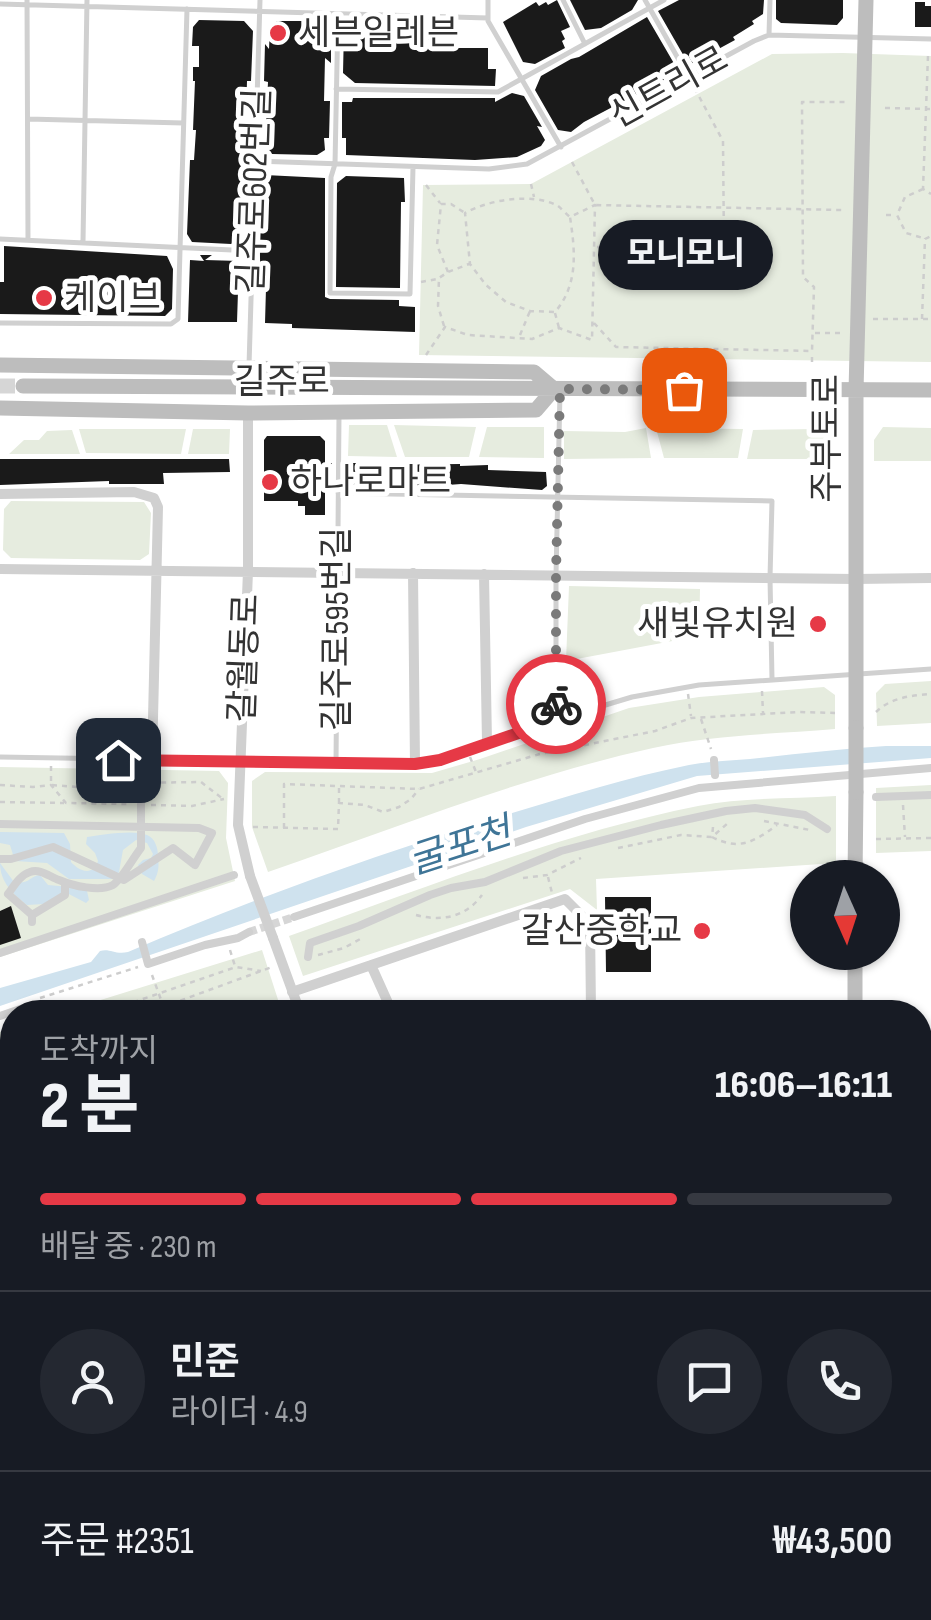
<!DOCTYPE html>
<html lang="ko">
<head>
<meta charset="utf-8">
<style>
	:root { --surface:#171b24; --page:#242831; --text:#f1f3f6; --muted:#9ea1a6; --line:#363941; --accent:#e63946 }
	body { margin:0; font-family:"Sofia Sans Condensed","Noto Sans KR",sans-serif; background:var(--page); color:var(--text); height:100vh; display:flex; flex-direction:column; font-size:38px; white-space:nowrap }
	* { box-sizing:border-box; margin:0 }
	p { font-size:32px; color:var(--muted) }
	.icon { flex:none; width:55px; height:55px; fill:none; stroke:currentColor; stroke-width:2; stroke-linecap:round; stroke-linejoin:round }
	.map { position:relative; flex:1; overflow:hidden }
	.drawer { position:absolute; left:0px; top:1000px; width:932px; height:620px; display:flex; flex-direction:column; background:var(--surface); border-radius:40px 40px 0 0; box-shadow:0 2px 8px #0004 }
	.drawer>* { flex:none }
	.needle { width:65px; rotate:177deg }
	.tools { position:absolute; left:790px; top:860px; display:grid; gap:20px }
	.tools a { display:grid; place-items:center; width:110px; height:110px; border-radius:50%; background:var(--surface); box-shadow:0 2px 8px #0004; font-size:50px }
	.pin { position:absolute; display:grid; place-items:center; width:85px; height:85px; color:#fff; margin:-42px; border-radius:20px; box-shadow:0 5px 15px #0006 }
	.courier { position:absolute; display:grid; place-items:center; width:100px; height:100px; margin:-50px; border:8px solid #e63946; border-radius:50%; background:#fff; color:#222; box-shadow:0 2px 12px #0007 }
	.bubble { position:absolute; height:70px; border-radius:35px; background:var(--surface); box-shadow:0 2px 8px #0004; font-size:32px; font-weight:800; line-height:70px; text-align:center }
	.head em { font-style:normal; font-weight:800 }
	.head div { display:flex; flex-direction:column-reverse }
	.head { display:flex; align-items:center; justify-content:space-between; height:170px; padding:0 40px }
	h1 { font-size:65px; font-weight:800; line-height:75px }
	.bar { display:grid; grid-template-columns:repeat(4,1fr); gap:15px 10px; align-content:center; height:120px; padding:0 40px }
	.bar i { height:12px; border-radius:8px; background:var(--line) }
	.bar .on { background:var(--accent) }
	.bar p { grid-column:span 4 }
	.line { display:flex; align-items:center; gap:25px; padding:0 40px; border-top:2px solid var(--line) }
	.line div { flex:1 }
	.round { display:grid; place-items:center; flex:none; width:105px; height:105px; border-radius:52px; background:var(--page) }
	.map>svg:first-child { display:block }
	.green { fill:#e6ecdf }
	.water { fill:#cfe2ee }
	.building { fill:#1a1a1a }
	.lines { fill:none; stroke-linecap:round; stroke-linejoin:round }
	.pedestrian-tunnel { stroke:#d6d6d6; stroke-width:8; stroke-dasharray:8 4; stroke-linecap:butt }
	.secondary-tunnel { stroke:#d6d6d6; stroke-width:15; stroke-dasharray:15 8; stroke-linecap:butt }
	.path { stroke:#cdcdcd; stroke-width:2.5; stroke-dasharray:5 5; stroke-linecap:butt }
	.service { stroke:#d0d0d0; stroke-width:5 }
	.pedestrian { stroke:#d0d0d0; stroke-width:8 }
	.minor { stroke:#d0d0d0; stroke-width:10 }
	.secondary { stroke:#bdbdbd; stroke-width:15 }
	.minor-bridge { stroke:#d0d0d0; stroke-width:10 }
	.secondary-bridge { stroke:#bdbdbd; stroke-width:15 }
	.done { stroke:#7a7a7a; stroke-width:10; stroke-dasharray:0 18 }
	.route { stroke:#e63946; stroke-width:12 }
	.poi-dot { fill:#e63946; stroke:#fff; stroke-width:4 }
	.labels { text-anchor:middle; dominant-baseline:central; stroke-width:10; stroke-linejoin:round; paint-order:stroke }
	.poi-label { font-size:35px; fill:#333; stroke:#fff; text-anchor:start }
	.street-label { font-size:35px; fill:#333; stroke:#fff }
	.water-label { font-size:38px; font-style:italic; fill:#3f7597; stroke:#fff }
</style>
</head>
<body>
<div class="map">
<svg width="931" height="1620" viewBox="0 0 931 1620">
	<rect width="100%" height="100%" fill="#fff"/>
	<!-- green -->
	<path class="green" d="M843,53L931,56V362L419,355L423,185L531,184L772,54Z
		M349,425H387L397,457L348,456Z
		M394,425L476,427L469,457H405Z
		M487,427H544V458L479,457Z
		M883,427L931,428V461H874V440Z
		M646,428L651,458L564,459V431L625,432Z
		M656,428L743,429L738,458H664Z
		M79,429H186L181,454L86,453Z
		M193,429H230L229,454H188Z
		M817,429L828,441L829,459H747L753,430Z
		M72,430L80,454H9L24,440H39L47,431Z
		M11,501L144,502L151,513L149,554L140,560L11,558L3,550L4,509Z
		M569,586L700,589L699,636L566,661Z
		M931,681V723L877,726L876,693L885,684Z
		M824,687L835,695V729C774,734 713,735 653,748C522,777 395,828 268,872L252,827V781L265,772L432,773L480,759L629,708L699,697Z
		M0,767L219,771L228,783L226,838L235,881L0,957Z
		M931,785V851L876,853V788Z
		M836,796V863L596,879L597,910L570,889L303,976L289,936C423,889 558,834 698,806C743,797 791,799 836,796Z
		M262,950L282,1012H62Z
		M12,1028V1094L0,1098V1032Z"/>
	<!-- water -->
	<path class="water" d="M886,746H931V758L697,776L526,827L0,1006V988L91,962L100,951C110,948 115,955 128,952C249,900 373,856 499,817C562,798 625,778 689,765C709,761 730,761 750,759C795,754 840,749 886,746Z
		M0,832L64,833L70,844L71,862C80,872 93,876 98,861L95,853L86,844L87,837C100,835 134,829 147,835C155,838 158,848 158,856C159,866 159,872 154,881L142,874L138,865L143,860L151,858L153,854L147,843L136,840L123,850L119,872L115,879H69L47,863L15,861L10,845L0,843Z
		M0,863L14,882C29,885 30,876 40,875L48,885L70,887L87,891L89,900L86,903L67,893L44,904L27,905C13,894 0,882 0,863Z"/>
	<!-- building -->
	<path class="building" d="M557,0L570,27L561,31L565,39L562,41L565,48L535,64L523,62L503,22L536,2L539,6L546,2L548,5Z
		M570,0H638L632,10L601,28L585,30Z
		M679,0H764L763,14L752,21L754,24L733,37L735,40L689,65L658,11Z
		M776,0H843V18L837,25L781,23L776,19Z
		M915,2H925V6H931V27H915Z
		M647,17L679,72L584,122L571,132L558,130L535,90L541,76L571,59L579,57Z
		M199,20L244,21L253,31L251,81H247L244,182H241L240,216L247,217V228L241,227L240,238L231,244L192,242L187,234L190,160H194L196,130H193L195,81H193V67H199V46H192L193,27Z
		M277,21H320L331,33V63L325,58L324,101H330L329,138H324L325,150L317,155L272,154L265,146L268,82L264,81L265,44L269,49L270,27Z
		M352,24L430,28L429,48H488V69H496L495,86L355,83L343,73L344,29Z
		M512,93L524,96L542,127L537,126L545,140L541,146L517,157L475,160L346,155V138H342V102H352L353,98H495V102Z
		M265,175L325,178V297L330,299L399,300V306L415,307V332L292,328V324L265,323L266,288H261L259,228L261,205H264Z
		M346,176L404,178L405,202H401L400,288L336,287L337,183Z
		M4,246L167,256L173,269L172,309L165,316L0,314V282H4Z
		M200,255H212L205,260L239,261L237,322H188L190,260L204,261Z
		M267,436H320L325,441V463H332V484L325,483V515H305V506H298V501H264V440Z
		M0,459H229L230,472L163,473L164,484H109V481L0,485Z
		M345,463H371V465L460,464V466L488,465V470L546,472L547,486L542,490L461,484L407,488H403V485L345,484Z
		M605,897H651V972H606Z
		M11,906L21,938L0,945V911Z
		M920,1154H931V1190L920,1191Z
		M920,1335H931V1376H920Z
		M0,1476H12V1505H0Z
		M0,1588H12V1613H0Z
		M431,1608H481V1620H431Z
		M638,1608H696V1620H638Z
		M731,1608H824V1620H731Z"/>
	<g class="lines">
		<!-- pedestrian-tunnel -->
		<path class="pedestrian-tunnel" d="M249,932L294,917"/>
		<!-- secondary-tunnel -->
		<path class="secondary-tunnel" d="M0,386H23"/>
		<!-- path -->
		<path class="path" d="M928,56L923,189L931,194
			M885,108L931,109
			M572,162L595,205L842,210
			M531,184L534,197
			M426,185L440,203
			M923,189L905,197L897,215L906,233L923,238
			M886,215H895
			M597,247L724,249L723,141L694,87
			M448,272L437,245L441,204H451L465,213
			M421,282L437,279
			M555,313L559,328
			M873,319H931
			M922,319L925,239L931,236
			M594,323L616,347L812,351L814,287L803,277L802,102H846
			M444,326L438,306L439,278L448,272L469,264
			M815,333H842
			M520,335L530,311
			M426,355L445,327L468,335L532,339L559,328L592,340L595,205L570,217C575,250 579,284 555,312L530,311L506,302L486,285L470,264L465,213C488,200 533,192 558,206C562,209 566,214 570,217
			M812,362V353
			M762,691L763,713
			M688,694L691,716
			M876,712C890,698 912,695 931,694
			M701,719L711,749
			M568,725L576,745
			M470,757L476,772
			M51,766V785L104,789L130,783L201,782L223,799
			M0,785L33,787L51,785L66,803L128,804
			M0,802L64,803
			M339,803V787
			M151,805L192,806L224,799
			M903,805L905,837
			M764,821L810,830
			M253,827L338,829L339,803L365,805L383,812L399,807L411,799L419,789
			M713,827L712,837C739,851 754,842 777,825
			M284,828V784L419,789L540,754L655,731L691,718L799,712L835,713
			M876,839L931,838
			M618,848L681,835L712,837L728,823
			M548,877L552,893
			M523,878L547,875L581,858
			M416,915C442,922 466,917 482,895
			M230,950L235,966
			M318,955L344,948L362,938
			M152,975L164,1008
			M40,998L138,967
			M171,1004L272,967
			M105,1012L236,967L261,971
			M154,1012L171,1004L187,1012
			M0,1049L12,1040
			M0,1071L12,1064"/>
		<!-- service -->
		<path class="service" d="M27,0L28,239
			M488,0V21L561,147
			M563,0L585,44
			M645,0L688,76
			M0,4L488,18
			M338,14L335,164L331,177L330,293L410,294L413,167
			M769,35L770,0
			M336,89L498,92L664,0
			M28,119L183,123
			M255,161L489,169L527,164L754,41L769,35L931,39
			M0,239L253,251
			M83,242L87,0
			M0,323L171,324L178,319L187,9
			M249,366L260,0
			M338,493L772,501L770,578L772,679
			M556,720V575L560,392
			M0,757L415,764L440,759L549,722L632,697L699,685L931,669
			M336,764L339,415
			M0,1124L12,1123
			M0,1153H12
			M0,1214H12
			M0,1280H12
			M0,1345H12
			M0,1538H12
			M923,1540L921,1462H931
			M0,1565H12
			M920,1568H931
			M123,1620V1608"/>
		<!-- pedestrian -->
		<path class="pedestrian" d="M714,760L715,775
			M876,797L931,795
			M0,824L199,828L212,833L195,865L173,848L124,880L53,847L11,859H0
			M32,915L65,895V883
			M294,917L585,819L699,788L931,768
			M32,922V915L8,894C14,886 20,875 30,872C40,868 50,877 59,880C73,886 100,892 113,885C122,879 133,858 141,848V804
			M142,942L148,964L205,945L238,938L249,932
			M0,953L234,875
			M308,957L310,943L359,926L430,895L451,888L485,882L561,851L661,825L726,811L755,808L805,815L827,829
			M0,1016L32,1005"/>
		<!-- minor -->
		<path class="minor" d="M248,413V571L238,825L250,876
			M0,494L134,492L154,498L158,507L152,761
			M0,569L856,579L931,578
			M413,573L415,764
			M484,574L487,743
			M273,938L300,1012
			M371,965L389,1005L591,1011
			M292,992L565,899L590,924L591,1012
			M920,1085H931
			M323,1620V1608"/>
		<!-- secondary -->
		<path class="secondary" d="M0,365L534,372L554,389
			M23,386L931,390
			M0,408L248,413L536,410L554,389
			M856,728V391L866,0
			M855,878L856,792
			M855,1012V952
			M0,1398L12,1396
			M920,1409H931
			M0,1415L12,1417
			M870,1608L872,1620"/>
		<!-- minor-bridge -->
		<path class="minor-bridge" d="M250,876L273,938"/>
		<!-- secondary-bridge -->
		<path class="secondary-bridge" d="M856,792V728"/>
	</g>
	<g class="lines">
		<!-- done -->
		<path class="done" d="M556,704V575L560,389L684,390"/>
		<!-- route -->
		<path class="route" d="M118,760L415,764L440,760L556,720V704"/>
	</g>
	<!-- markers -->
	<g class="poi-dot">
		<circle cx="278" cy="33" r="10"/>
		<circle cx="44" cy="298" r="10"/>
		<circle cx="270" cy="482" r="10"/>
		<circle cx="818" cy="624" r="10"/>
		<circle cx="702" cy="931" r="10"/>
	</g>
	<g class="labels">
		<!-- poi labels -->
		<g class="poi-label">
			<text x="298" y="33">세븐일레븐</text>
			<text x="64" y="298">케이브</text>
			<text x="290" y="482">하나로마트</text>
			<text x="798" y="624" text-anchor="end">새빛유치원</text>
			<text x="682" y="931" text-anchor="end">갈산중학교</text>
		</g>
		<!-- street labels -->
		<g class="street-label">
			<text transform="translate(669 88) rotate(-29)">신트리로</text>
			<text transform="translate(255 191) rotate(-88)">길주로602번길</text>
			<text x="282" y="382">길주로</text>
			<text transform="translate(827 438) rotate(-90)">주부토로</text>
			<text transform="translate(337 629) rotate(-90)">길주로595번길</text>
			<text transform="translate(245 658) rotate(-88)">갈월동로</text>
		</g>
		<!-- water labels -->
		<g class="water-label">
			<text transform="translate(460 847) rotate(-18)">굴포천</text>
		</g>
	</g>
</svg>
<div class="tools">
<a><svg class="needle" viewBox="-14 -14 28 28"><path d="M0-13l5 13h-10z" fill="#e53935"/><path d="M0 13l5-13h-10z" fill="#9ea1a6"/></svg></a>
</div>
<div class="pin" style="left:684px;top:390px;background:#ea580c"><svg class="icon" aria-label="bag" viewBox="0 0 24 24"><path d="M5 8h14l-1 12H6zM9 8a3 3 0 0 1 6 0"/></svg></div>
<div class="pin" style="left:118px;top:760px;background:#1f2937"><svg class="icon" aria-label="home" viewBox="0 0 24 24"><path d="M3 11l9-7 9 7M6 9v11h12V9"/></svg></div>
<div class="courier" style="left:556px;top:704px"><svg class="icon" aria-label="bike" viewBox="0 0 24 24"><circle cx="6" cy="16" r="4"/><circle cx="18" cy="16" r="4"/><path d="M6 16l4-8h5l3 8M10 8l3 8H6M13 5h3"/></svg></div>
<div class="bubble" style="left:598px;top:220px;width:175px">모니모니</div>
<section class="drawer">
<div class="head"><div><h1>2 분</h1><p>도착까지</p></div><em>16:06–16:11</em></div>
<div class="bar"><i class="on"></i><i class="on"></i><i class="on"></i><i></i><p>배달 중 · 230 m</p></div>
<div class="line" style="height:180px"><a class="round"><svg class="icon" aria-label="person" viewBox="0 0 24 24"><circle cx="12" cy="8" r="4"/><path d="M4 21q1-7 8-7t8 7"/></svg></a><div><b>민준</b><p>라이더 · 4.9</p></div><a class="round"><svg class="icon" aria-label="chat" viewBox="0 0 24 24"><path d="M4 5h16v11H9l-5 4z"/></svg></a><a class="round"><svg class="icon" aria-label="phone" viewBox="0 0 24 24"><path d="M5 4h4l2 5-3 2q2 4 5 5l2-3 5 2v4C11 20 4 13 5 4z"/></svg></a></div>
<div class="line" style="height:130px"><div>주문 #2351</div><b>₩43,500</b></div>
</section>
</div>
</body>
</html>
